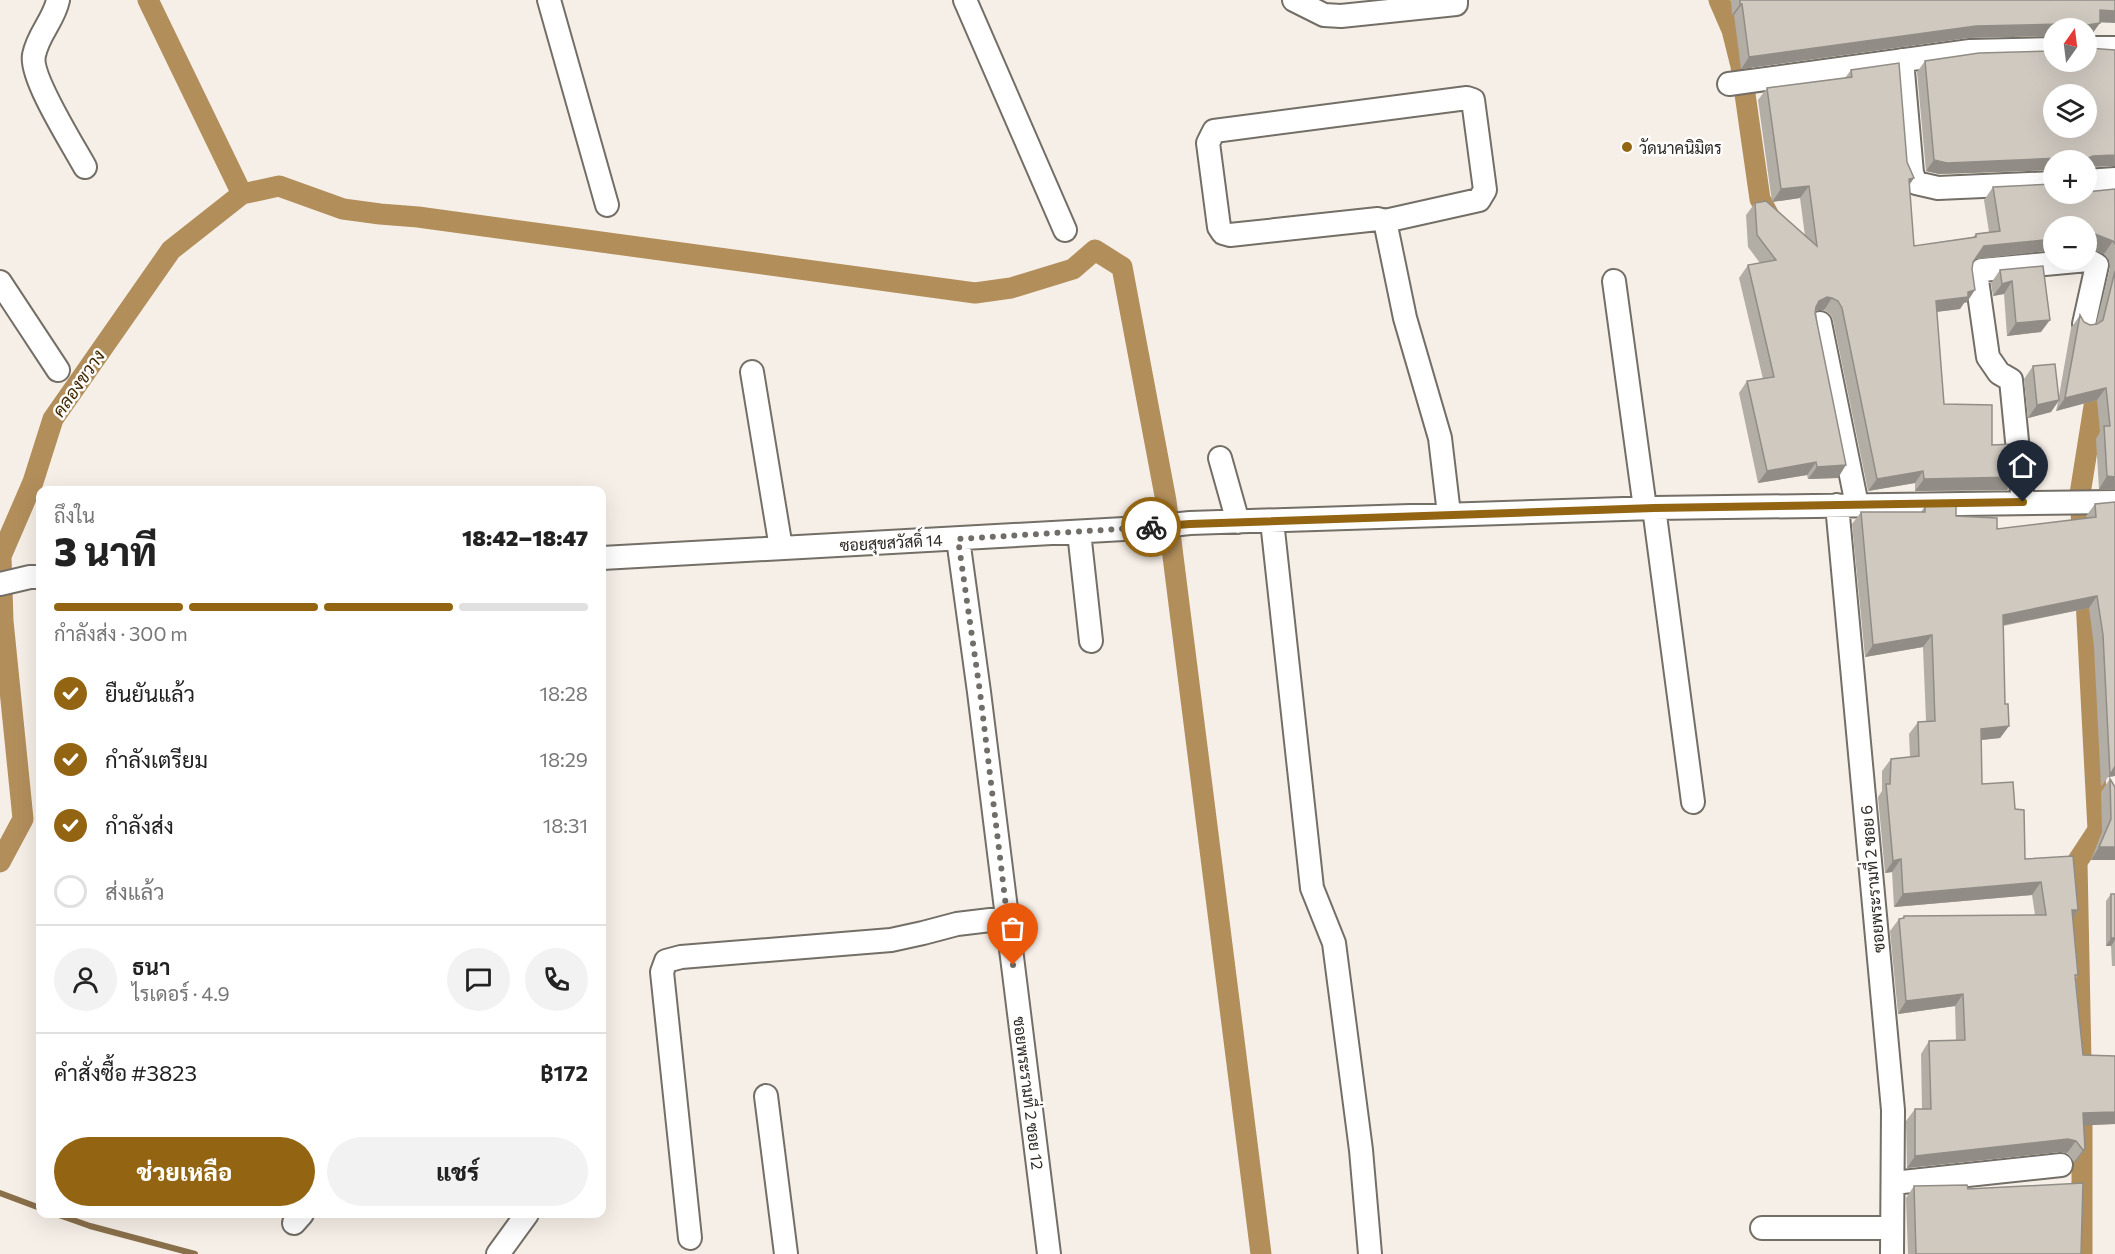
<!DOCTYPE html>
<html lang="th">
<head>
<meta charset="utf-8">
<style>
	:root { --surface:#fff; --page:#f2f2f2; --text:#222; --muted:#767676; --line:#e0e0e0; --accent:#936512 }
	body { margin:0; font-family:Commissioner,Sarabun,sans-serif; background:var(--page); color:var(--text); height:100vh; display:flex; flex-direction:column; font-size:22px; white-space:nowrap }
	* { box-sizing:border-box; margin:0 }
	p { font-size:20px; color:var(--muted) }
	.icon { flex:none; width:33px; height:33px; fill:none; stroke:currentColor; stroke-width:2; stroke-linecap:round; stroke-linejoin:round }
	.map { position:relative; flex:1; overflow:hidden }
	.drawer { position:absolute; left:36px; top:486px; width:570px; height:732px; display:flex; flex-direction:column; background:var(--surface); border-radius:12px; box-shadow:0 6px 24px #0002 }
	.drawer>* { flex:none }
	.needle { width:39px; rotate:14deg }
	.fabs { position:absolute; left:2043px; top:18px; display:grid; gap:12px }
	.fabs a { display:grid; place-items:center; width:54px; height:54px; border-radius:50%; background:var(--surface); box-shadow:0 6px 24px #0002; font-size:30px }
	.pin { position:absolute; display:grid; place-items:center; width:51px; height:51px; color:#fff; margin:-62px -26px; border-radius:50% 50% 50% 0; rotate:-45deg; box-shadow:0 0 6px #0007 }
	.pin .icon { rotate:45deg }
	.courier { position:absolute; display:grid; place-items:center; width:60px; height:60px; margin:-30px; border:4px solid #936512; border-radius:50%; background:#fff; color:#222; box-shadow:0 2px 8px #0007 }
	.head em { font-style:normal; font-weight:800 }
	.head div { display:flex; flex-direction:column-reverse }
	.head { display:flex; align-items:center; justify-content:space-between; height:102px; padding:0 18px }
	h1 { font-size:39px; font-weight:800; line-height:45px }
	.bar { display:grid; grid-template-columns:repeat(4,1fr); gap:9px 6px; align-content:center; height:72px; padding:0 18px }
	.bar i { height:8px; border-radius:4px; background:var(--line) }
	.bar .active { background:var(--accent) }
	.bar p { grid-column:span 4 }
	.line { display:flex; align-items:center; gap:15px; padding:0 18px; border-top:2px solid var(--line) }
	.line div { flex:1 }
	.round { display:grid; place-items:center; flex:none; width:63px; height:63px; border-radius:32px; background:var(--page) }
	ol { padding:0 18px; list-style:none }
	li { display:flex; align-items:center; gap:18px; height:66px }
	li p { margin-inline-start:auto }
	li .icon { padding:6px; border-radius:50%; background:var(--accent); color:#fff; stroke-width:4 }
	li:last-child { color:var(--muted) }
	li i { width:33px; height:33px; border:3px solid var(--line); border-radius:50% }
	.cta { display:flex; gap:12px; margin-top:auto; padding:12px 18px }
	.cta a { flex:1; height:69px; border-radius:36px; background:var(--accent); color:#fff; font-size:24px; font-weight:800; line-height:69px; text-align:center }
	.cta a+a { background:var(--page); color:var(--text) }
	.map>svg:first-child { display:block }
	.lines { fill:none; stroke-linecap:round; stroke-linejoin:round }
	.stream { stroke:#896f4a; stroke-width:6 }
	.canal { stroke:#b28e5b; stroke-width:21 }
	.minor-casing { stroke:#736e66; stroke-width:26 }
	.minor { stroke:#fff; stroke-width:22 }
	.wall { fill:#b2ada5 }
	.shaded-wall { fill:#918d86 }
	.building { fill:#cfc9c0; stroke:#918d86; stroke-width:1.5; fill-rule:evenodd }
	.done { stroke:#716d68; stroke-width:6; stroke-dasharray:0 10.8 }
	.route { stroke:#936512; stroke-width:8 }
	.poi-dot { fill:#936512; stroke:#fffefc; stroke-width:2 }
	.labels { text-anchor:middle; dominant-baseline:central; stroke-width:5; stroke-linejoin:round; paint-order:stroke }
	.poi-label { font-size:16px; fill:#2a2724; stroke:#fffefc; text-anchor:start }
	.street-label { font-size:16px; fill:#2a2724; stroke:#fffefc }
	.water-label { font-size:18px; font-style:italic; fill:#412800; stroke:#fffefc }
</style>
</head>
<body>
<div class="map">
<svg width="2115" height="1254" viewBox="0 0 2115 1254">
	<rect width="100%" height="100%" fill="#f6efe7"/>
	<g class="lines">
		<!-- stream -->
		<path class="stream" d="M0,1193L40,1208
			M56,1214L90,1226L195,1254"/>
		<!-- canal -->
		<path class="canal" d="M1719,0L1732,30L1741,66L1760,199L1774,225
			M242,194L279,186L343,209L380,214L418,217L975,293L1011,288L1073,269L1095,250L1122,267L1166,501L1261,1254
			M2083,546L2080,494L2099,375
			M0,862L23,819L3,621L1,556L33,482L53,419L171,250L242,194L148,0
			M2081,1061L2077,862L2098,830L2085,580
			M2082,1126V1254"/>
		<!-- minor casing -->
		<g class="minor-casing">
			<path id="minor" d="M58,0C54,20 38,34 34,55C29,76 73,145 85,167
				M549,0L607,205
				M965,0L1065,230
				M1294,0L1324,15L1341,16L1456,4V0
				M2086,48H2115
				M1902,60L1912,173L1916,183L1938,188L2054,183
				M1729,84L1970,51L2054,49
				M1467,98L1473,100L1485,190L1479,200L1385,221L1378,219L1230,235L1223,233L1219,227L1208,143L1214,131Z
				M2086,181L2115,179
				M1385,221L1405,318L1440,438L1449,514
				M1614,281L1645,508
				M0,282L58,370
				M1820,323L1857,505
				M752,372L781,548
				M1220,458L1238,522
				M2023,502L2011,380L1999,373L1988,357L1977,280L1982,270L2088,260L2097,265L2084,324
				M1837,505L1893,1110L1892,1254
				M1654,508L1693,802
				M1272,521L1312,888L1334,943L1361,1150L1370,1254
				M1079,532L1091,641
				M958,539L979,692L1049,1254
				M602,558L1142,528L1190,523L1654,508L2115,502
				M0,584L30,577H40
				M766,1096L786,1254
				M1893,1183L2061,1165
				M294,1223L302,1214
				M1762,1228H1892
				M690,1238L662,972L666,961L681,957L891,940L923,933L957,924L1007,918
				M498,1254L527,1214"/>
		</g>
		<!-- minor -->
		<use href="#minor" class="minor"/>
	</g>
	<!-- wall -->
	<path class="wall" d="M1731,0H2115L2092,34L2086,35V28H2054L1968,38L1741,69L1734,15H1732Z
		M2088,48L2115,50V166L2086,167V160H2054V170L1939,174L1926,171L1917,72L1925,61L2054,62Z
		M1851,70L1907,162L1914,178L1909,185L1914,246L1973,237L1976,234L1989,232L1984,200L1993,187L2057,195L2115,189V490L2099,489L2096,439L2100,432L2097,400L2056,411L2058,402L2051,412L2028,418L2024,379L2033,366L2059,396L2071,328L2080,315L2084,322L2090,325L2096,324L2110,268L2109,260L2104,254L2086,247V226H2054V250L1976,259L1973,262L1967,302L1964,303L1960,309L1936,312L1944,404L1992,445L2007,490L1915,491V483L1868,491L1833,320L1830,314L1824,310H1818L1816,311L1838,478L1808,479L1807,475L1758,483L1739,393L1747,381L1763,379L1739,278L1748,265L1760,263L1748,247L1746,215L1755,203L1805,236L1800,198L1772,202L1758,100L1767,88L1845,78Z
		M2043,266L2041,332L2007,336L2004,294L1993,296L1991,283L2000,270Z
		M2095,504L2115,776L2108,777L2101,787L2094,647L2089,608L2003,626L2005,704L2009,726L2000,738L1981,740L1982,784L2015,809L2025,859L2078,910L2073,918L2078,975L2076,979L2083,1055L2115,1056V1124L2083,1125L2085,1149L2076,1162H2074L2067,1153L2060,1152L1907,1168L1906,1121L1915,1109H1922L1921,1054L1929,1041H1956L1955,1006L1898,1014L1890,931L1899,919H1902L1904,916L2035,915L2032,895L1894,907L1892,872L1885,873L1878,797L1882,791V771L1891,759L1910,757L1909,734L1918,722L1926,721L1923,647L1865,657L1852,524L1861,512H1921L1925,506L1997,529L2087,518L2086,516Z
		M2110,779L2115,787V860H2091L2102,832L2101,792Z
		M2111,894H2115V966H2112L2111,946H2106V901Z
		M1914,1186L1968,1189L2081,1254H1908L1906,1198Z"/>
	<!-- shaded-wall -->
	<path class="shaded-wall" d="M1740,4H1742L1734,15H1732Z
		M2100,10L2115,11V23L2092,22Z
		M2100,23L2092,34L2086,35V28H2084L2088,25Z
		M2062,24L2068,26L2066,28H2054V36L1968,38L1741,69L1749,57L1976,26Z
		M2115,155V166L2086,167V160H2085L2086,159L2093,156Z
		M2061,158L2069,160H2054V170L1939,174L1926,171L1934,160Z
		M1914,178L1905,191L1909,179Z
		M1809,186L1800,198L1772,202L1781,189Z
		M2095,234L2113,241L2104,254L2086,247V235Z
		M2054,239V250L1975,259L1984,246Z
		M2012,281L2004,294L1993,296L2002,284Z
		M1975,290L1967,302L1964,303L1960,309L1927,313L1936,301Z
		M1827,297L1832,298L1824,310H1818L1811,313L1819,301Z
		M2050,320L2041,332L2007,336L2016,323Z
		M2106,388L2097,400L2056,411L2065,398Z
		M2059,400L2051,412L2028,418L2037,405Z
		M1816,462L1807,475L1758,483L1767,471Z
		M1846,465L1838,478L1808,479L1817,467Z
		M1923,471L1915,483L1868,491L1877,479Z
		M2107,476L2115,477V490L2099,489Z
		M2016,477L2007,490L1915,491L1924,479Z
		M2097,596L2089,608L1994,627L2003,615Z
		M1932,635L1923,647L1865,657L1873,645Z
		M2009,726L2000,738L1972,741L1981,729Z
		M2115,766V776L2108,777L2110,775Z
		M2099,847H2115V860H2091Z
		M1901,859L1892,872L1885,873L1893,861Z
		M2041,882L2032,895L1894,907L1903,894Z
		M2072,910H2078L2070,923Z
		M2111,938H2115V940L2111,946H2106Z
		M1963,994L1955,1006L1898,1014L1906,1001Z
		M2115,1112V1124L2074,1126L2083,1113Z
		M2068,1139L2076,1141L2067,1153L2060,1152L1907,1168L1915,1156Z
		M2085,1149L2076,1162H2074L2083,1150Z"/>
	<!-- building -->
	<path class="building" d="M1740,0H2115V11L2100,10V23L2088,25L2084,28H2071L2068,26L2062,24L1976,26L1749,57L1742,4H1740Z
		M2086,47L2088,48L2115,50V155L2093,156L2086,159L2085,160H2069L2061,158L1947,163L1934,160L1925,61L1979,53L2054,51V62H2086ZM2054,94H2086V128H2054Z
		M1899,63L1907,162L1914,178L1909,179L1914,246L1976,237V234L2000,231L1993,187L2054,184V194H2057V195L2086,194V192L2115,189V244L2113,241L2095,234L2086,235V226H2054V239L1984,246L1973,262L1972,269L1975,290L1968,292V297L1936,301L1944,404L1992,405V445L2014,444L2016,477L1924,479L1923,471L1877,479L1842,308L1838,301L1832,298L1827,297L1819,301L1816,307L1815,313L1846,465L1817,467L1816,462L1767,471L1747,381L1774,377L1748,265L1776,260L1757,235L1755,203L1766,201L1817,246L1809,186L1781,189L1767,88L1852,77L1851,70Z
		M2043,266L2050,320L2016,323L2012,281L2002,284L2000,270Z
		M2115,271V477L2107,476L2104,426H2110L2106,388L2065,398L2080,315L2084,322L2090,325L2097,324L2103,320Z
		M2055,364L2059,400L2037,405L2033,366Z
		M2115,502V766L2110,775L2103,635L2097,596L2003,615L2005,704H2008L2009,726L1981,729L1982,784L2013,782L2015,809L2024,810L2025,859L2073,856L2078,910H2072L2078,975H2075L2083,1055L2115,1056V1112L2083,1113L2085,1149L2083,1150L2076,1141L2068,1139L1915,1156V1109H1931L1929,1041L1965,1040L1963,994L1906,1001L1899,919L1904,918V916L2046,915L2041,882L1903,894L1901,859L1893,861L1886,784H1890L1891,759L1919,756L1918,722L1935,721L1932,635L1873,645L1861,512H1925V506L1956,505V516L1997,518V529L2096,517L2095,504Z
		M2110,779L2115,787V847H2099L2111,819Z
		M2111,894H2115V938H2111Z
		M2083,1183L2081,1254H1916L1914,1186L1967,1185L1968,1189Z"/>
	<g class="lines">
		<!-- done -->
		<path class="done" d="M1013,965L980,692L958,539L1151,527"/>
		<!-- route -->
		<path class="route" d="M1151,527L1190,524L1654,508L2023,502"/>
	</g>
	<!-- markers -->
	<circle class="poi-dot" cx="1627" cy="147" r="6"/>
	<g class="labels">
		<!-- poi labels -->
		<g class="poi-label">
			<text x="1639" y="147">วัดนาคนิมิตร</text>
		</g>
		<!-- street labels -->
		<g class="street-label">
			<text transform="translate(891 542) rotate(-3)">ซอยสุขสวัสดิ์ 14</text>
			<text transform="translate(1872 879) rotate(-95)">ซอยพระรามที่ 2 ซอย 6</text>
			<text transform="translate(1029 1093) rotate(83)">ซอยพระรามที่ 2 ซอย 12</text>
		</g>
		<!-- water labels -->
		<g class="water-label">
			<text transform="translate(78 383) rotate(-55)">คลองขวาง</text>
		</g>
	</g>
</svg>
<div class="fabs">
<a><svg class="needle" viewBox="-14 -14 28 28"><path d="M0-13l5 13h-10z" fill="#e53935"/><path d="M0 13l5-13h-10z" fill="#767676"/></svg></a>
<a><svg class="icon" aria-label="layers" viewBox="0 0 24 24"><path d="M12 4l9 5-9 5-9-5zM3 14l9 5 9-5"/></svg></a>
<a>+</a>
<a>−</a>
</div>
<div class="pin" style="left:1013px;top:965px;background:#ea580c"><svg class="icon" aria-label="bag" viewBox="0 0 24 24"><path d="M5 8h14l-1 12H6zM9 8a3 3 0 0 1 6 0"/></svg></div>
<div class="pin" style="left:2023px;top:502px;background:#1f2937"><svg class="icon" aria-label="home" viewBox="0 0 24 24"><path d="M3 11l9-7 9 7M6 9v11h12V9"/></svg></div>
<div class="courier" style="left:1151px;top:527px"><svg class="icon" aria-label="bike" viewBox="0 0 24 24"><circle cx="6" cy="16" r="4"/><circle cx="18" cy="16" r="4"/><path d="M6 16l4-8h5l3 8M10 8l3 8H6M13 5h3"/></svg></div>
<section class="drawer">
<div class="head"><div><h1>3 นาที</h1><p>ถึงใน</p></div><em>18:42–18:47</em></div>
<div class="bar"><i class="active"></i><i class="active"></i><i class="active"></i><i></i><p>กำลังส่ง · 300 m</p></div>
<ol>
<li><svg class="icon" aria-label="check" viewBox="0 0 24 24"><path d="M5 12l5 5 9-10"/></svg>ยืนยันแล้ว<p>18:28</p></li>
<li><svg class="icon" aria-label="check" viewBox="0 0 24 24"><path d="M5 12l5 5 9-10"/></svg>กำลังเตรียม<p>18:29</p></li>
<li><svg class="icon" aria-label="check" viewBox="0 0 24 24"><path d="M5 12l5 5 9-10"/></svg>กำลังส่ง<p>18:31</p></li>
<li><i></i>ส่งแล้ว</li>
</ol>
<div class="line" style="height:108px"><a class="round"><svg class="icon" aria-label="person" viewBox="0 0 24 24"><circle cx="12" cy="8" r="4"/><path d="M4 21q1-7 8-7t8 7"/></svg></a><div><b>ธนา</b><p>ไรเดอร์ · 4.9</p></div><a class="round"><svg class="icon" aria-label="chat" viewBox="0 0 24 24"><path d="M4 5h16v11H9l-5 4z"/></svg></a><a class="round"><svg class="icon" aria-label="phone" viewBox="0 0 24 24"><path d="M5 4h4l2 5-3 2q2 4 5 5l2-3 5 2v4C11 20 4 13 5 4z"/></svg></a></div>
<div class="line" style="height:78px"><div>คำสั่งซื้อ #3823</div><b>฿172</b></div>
<div class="cta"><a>ช่วยเหลือ</a><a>แชร์</a></div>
</section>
</div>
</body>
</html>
